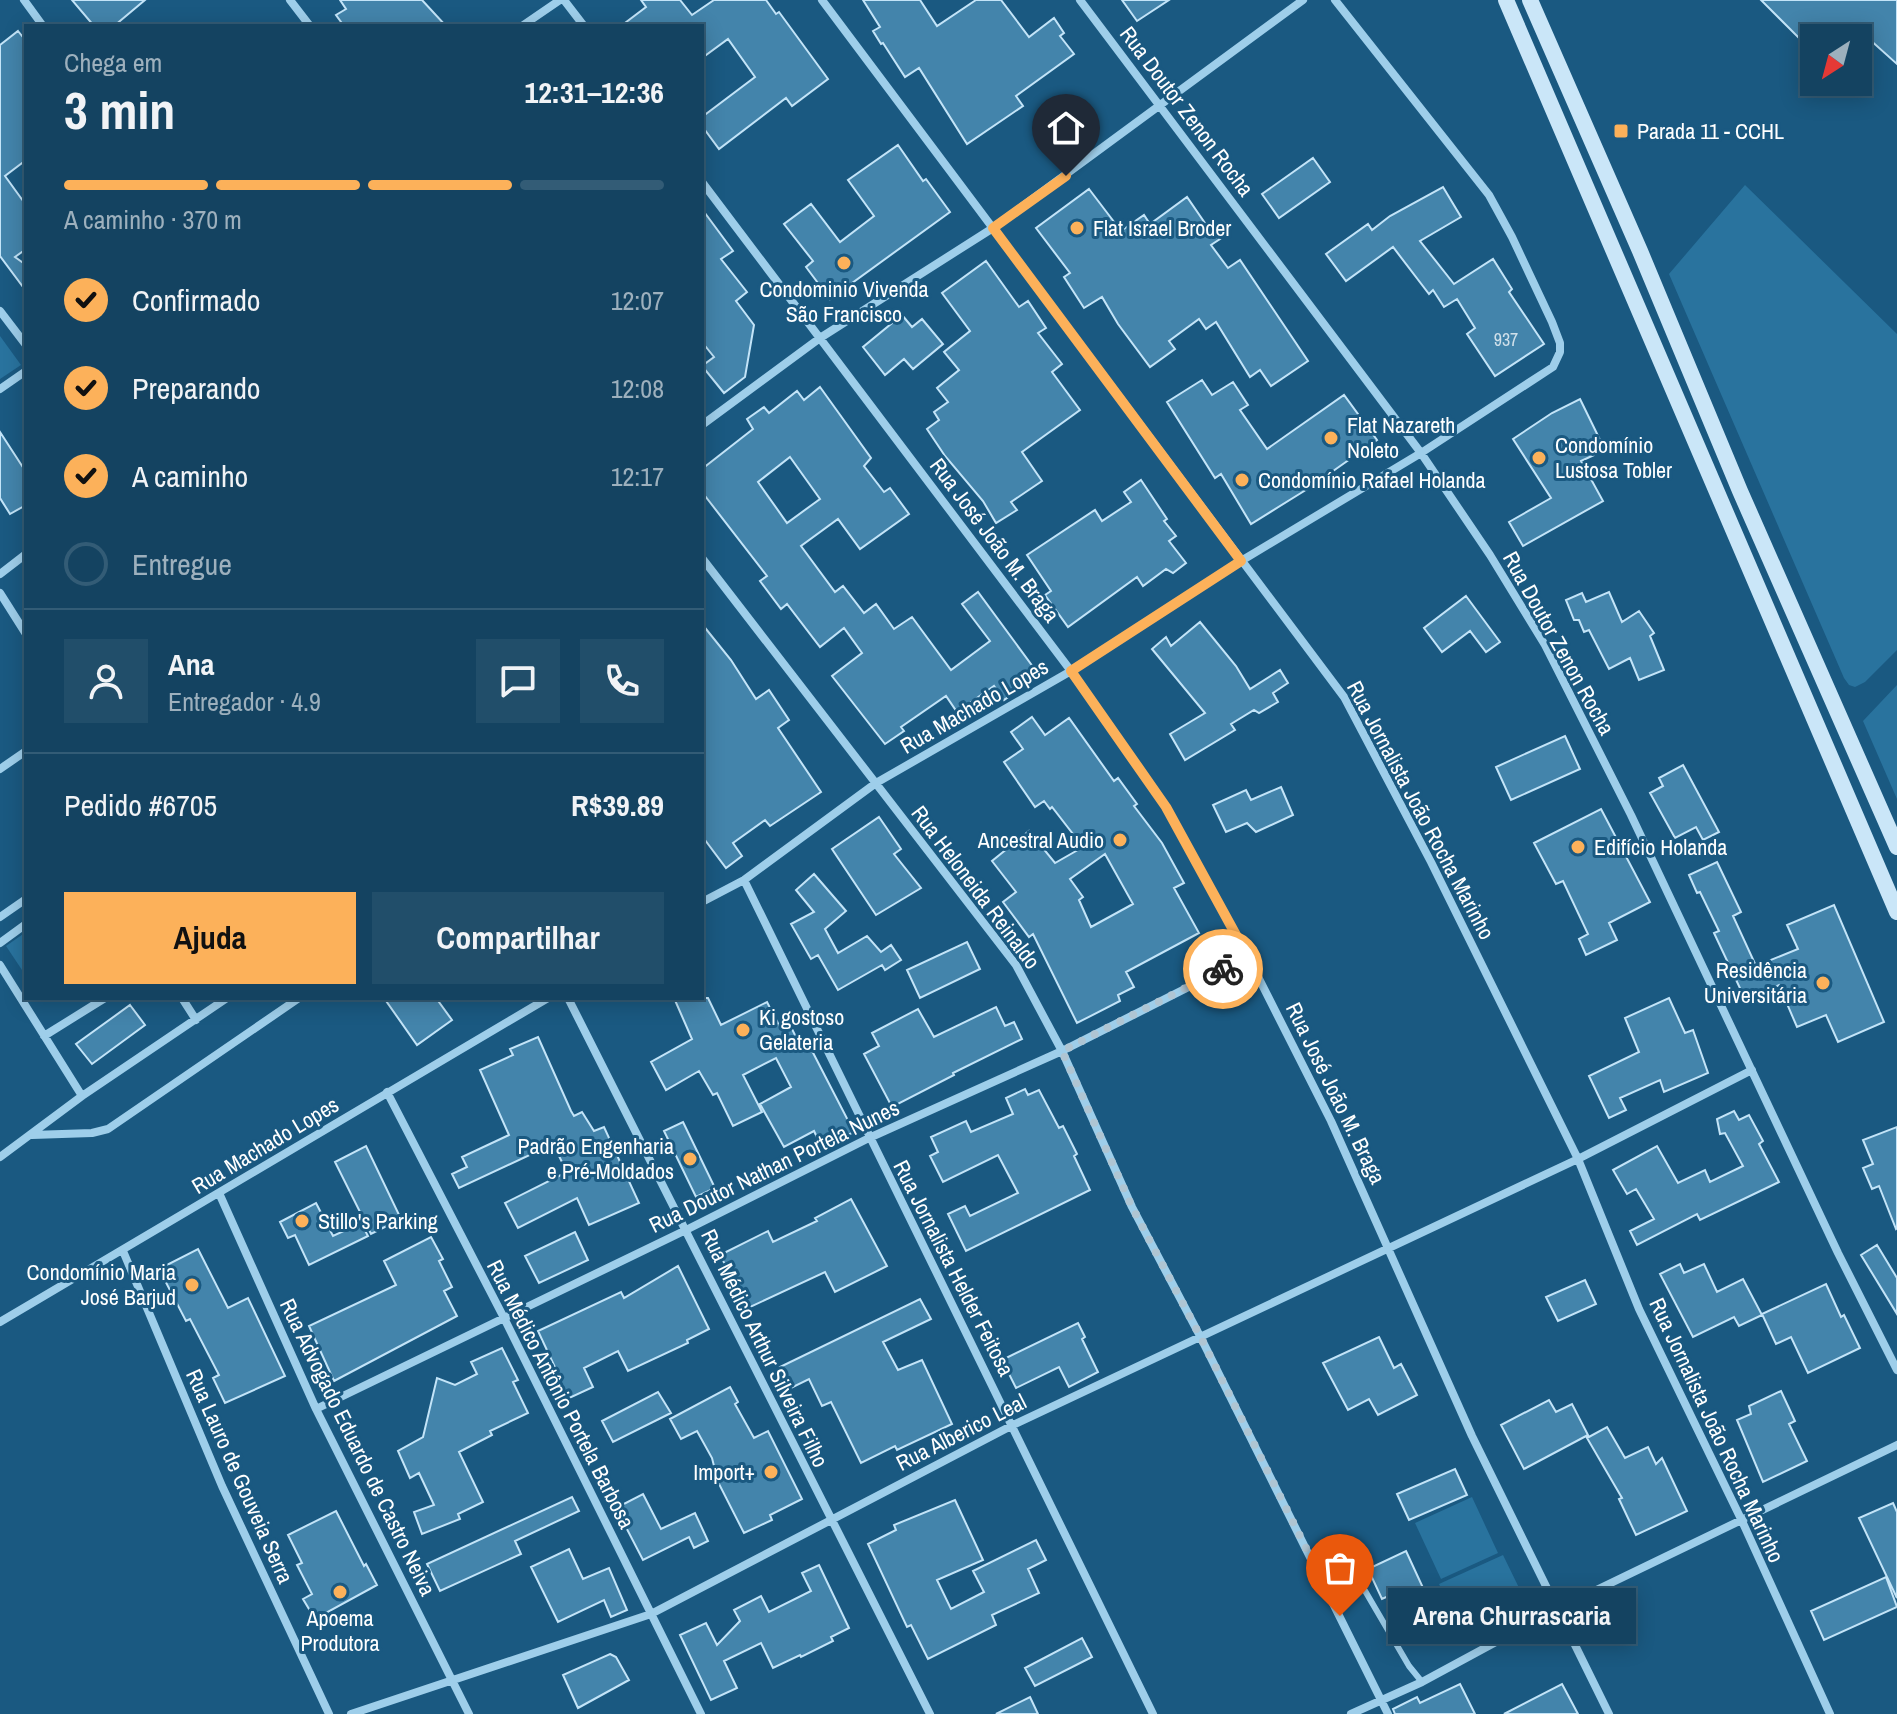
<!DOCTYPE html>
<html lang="pt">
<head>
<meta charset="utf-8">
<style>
	:root { --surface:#144361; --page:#214e6a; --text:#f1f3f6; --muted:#9db0bd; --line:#335c76; --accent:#fcb15a }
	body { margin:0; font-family:"Archivo Narrow",sans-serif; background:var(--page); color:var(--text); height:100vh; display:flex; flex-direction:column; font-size:30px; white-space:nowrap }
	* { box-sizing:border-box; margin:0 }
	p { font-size:26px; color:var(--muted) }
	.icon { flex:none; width:44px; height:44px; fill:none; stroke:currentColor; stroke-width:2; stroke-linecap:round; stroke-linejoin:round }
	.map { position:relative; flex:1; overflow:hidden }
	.drawer { position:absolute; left:24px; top:24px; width:680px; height:976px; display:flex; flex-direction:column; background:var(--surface); border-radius:0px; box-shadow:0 4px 20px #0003,0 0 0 2px var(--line) }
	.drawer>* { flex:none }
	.needle { width:52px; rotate:216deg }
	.buttons { position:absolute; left:1800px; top:24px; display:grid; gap:16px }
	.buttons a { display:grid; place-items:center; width:72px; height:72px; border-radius:0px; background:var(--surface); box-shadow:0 4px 20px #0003,0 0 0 2px var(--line); font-size:40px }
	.pin { position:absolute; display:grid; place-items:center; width:68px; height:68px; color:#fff; margin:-82px -34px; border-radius:50% 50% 50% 0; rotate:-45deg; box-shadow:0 0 8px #0007 }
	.pin .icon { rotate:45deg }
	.courier { position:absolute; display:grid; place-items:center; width:80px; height:80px; margin:-40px; border:6px solid #fcb15a; border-radius:50%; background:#fff; color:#222; box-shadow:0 2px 10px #0007 }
	.bubble { position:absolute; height:56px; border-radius:0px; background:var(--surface); box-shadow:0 4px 20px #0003,0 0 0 2px var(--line); font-size:26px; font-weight:700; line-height:56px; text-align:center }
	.summary em { font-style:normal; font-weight:700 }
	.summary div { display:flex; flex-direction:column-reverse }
	.summary { display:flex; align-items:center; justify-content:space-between; height:136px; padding:0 40px }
	h1 { font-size:52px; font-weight:700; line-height:60px }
	.bar { display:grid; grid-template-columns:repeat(4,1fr); gap:12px 8px; align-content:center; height:96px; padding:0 40px }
	.bar i { height:10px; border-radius:6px; background:var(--line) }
	.bar .active { background:var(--accent) }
	.bar p { grid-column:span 4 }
	.line { display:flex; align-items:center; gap:20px; padding:0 40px; border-top:2px solid var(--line) }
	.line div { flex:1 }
	.round { display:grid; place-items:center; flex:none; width:84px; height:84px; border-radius:0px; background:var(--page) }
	ol { padding:0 40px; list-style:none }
	li { display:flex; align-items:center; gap:24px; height:88px }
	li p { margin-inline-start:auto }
	li .icon { padding:8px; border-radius:50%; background:var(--accent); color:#111; stroke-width:4 }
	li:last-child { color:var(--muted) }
	li i { width:44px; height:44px; border:4px solid var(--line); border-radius:50% }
	.cta { display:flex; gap:16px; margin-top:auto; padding:16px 40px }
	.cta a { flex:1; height:92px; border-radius:0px; background:var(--accent); color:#111; font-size:32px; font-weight:700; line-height:92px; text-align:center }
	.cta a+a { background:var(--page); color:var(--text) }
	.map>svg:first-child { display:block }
	.green { fill:#29739e }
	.building { fill:#4384ab; stroke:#c3e4f8; stroke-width:2; fill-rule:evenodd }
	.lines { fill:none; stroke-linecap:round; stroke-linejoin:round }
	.service { stroke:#9eceea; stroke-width:6 }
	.minor { stroke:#9eceea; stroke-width:8 }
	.secondary { stroke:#cae6f8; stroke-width:16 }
	.done { stroke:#afc5d3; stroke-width:8; stroke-dasharray:0 14.4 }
	.route { stroke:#fcb15a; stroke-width:10 }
	.poi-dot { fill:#fcb15a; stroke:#1a5981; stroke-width:3 }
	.labels { text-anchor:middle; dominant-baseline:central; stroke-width:6; stroke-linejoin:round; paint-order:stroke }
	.number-label { font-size:18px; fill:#d0e0ea }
	.street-label { font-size:22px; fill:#fff; stroke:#1a5981 }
	.poi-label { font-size:22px; fill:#fff; stroke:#1a5981; text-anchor:start }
</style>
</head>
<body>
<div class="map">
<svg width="1897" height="1714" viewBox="0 0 1897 1714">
	<rect width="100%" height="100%" fill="#1a5981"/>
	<!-- green -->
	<path class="green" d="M1745,185L1897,334V650L1865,682L1855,687L1849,685L1844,678L1669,274Z
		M0,336L21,365L0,379Z
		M1897,685V799L1863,721Z
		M26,932V976L6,946Z
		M1472,1497L1498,1553L1441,1579L1415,1523Z
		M1503,1555L1523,1596L1459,1626L1439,1584Z"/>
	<!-- building -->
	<path class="building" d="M72,0H145L114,26H94Z
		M340,0H422L446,26H344L336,15L346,9Z
		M641,0H680L692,15L714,0H766L776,14L779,12L828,79L792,106L786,98L719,149L702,126V117L755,77L728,39L702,58V26H621L646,7Z
		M863,0H920L937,26L976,0H1001L1029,37L1054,18L1064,33L1060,36L1074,54L1016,96L1023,106L967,144L919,68L905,77L883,43L881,44L873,31L880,27Z
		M1122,0H1169L1137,21Z
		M1761,0H1897V64L1868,38H1799Z
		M18,31L26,41V160L5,176L26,205V249L15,257L26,265V291L0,256V45Z
		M898,145L923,181L926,179L950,212L830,299L806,267L813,261L784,224L811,204L840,242L874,216L848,180Z
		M1313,158L1330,182L1279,218L1262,194Z
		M1443,187L1461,217L1420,241L1454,284L1493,259L1512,289L1509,292L1544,344L1495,376L1467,334L1475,328L1457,299L1444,307L1433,290L1429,294L1393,247L1346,281L1326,254L1368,224L1372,230L1390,216Z
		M1089,189L1121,231L1144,215L1150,224L1187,197L1207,226L1209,225L1220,239L1211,245L1228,268L1240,260L1308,361L1271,386L1260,370L1250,377L1216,322L1206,329L1199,319L1169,341L1175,349L1150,367L1118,324L1102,297L1084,308L1064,277L1070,273L1036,228Z
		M702,209L733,251L721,259L747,292L736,301L754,325L745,377L724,393L702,366L714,357L702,342Z
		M986,261L1019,307L1028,301L1046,328L1038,333L1062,364L1052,372L1080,410L1022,452L1042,481L1011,502L1017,510L996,523L983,501L945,456L927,429L939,420L934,412L948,402L937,388L959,370L944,352L970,331L942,293Z
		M902,315L912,327L922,319L943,344L913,369L904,359L885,375L863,347Z
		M1202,380L1212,395L1233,382L1248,405L1240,410L1267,449L1344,395L1377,440L1309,488L1251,524L1221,474L1215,478L1167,402Z
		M820,387L871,458L864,466L884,492L890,488L909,514L860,549L838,519L801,546L835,592L843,586L864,613L876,604L894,629L912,617L951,670L990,641L962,604L978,592L1039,675L1004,700L994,686L957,712L946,696L901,727L904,731L885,744L832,676L862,653L844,628L820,647L787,604L781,609L760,581L767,576L702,492V469L753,429L747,419L764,407L769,413L797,391L804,400ZM790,457L820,499L787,523L758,482Z
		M1580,399L1605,450L1581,461L1603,501L1523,546L1509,522L1551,498L1513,439L1552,413Z
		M0,432L26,472V505L10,514L0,498Z
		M1141,480L1167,519L1164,521L1176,536L1169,541L1186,563L1173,573L1166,569L1143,586L1137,577L1068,627L1045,595L1051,591L1027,555L1095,510L1102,521L1131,502L1124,492Z
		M1609,592L1622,622L1639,611L1654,633L1650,636L1664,670L1639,680L1630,658L1609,669L1589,630L1584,632L1579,620H1574L1566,600L1582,593L1586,602Z
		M1466,596L1500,642L1486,652L1470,631L1442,652L1424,628Z
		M1200,622L1236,666L1250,689L1280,670L1288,683L1273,693L1278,702L1259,713L1254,710L1231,724L1235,730L1185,760L1170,734L1205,713L1152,649L1166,637L1171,646Z
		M702,624L731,660L756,699L769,690L789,720L778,728L821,792L770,826L765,820L733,843L742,856L726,868L702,836Z
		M1032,717L1045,735L1069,718L1114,781L1118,778L1137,804L1134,806L1162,843L1184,883L1174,888L1199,933L1126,972L1134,987L1118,995L1120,1001L1077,1023L1033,934L1029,937L1003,902L1016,892L992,861L1029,831L1055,863L1083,847L1052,807L1050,809L1044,801L1035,807L1004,762L1023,749L1011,732ZM1105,854L1133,904L1091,927L1079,900L1083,897L1070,879Z
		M1565,736L1580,769L1511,800L1496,767Z
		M1683,765L1719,832L1703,840L1696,827L1675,838L1650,793L1663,786L1659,778Z
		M1281,787L1293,815L1256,832L1247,823L1226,832L1213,805L1246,790L1251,800Z
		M1601,809L1650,902L1609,923L1617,940L1586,955L1579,939L1588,934L1563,881L1556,884L1534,843Z
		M879,817L901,849L894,854L921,888L876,915L832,849Z
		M1717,862L1741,912L1733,916L1756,966L1798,949L1787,925L1834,905L1884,1022L1838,1042L1826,1015L1797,1027L1779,985L1746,1001L1714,933L1719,931L1700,892L1697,893L1689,875Z
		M814,874L846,911L825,929L838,953L867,936L881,952L891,945L901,960L885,970L882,965L838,990L818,955L811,959L791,924L814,912L796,890Z
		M967,942L980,969L920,998L907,970Z
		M384,998H436L452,1020L417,1045Z
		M674,998H708L721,1025L767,1002L781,1029L790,1025L802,1049L809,1045L854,1132L822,1148L814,1131L784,1147L760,1104L791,1087L776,1058L743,1075L762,1112L733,1126L717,1093L713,1095L699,1071L666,1090L651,1062L692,1039Z
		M1669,998L1685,1033L1693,1030L1708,1073L1664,1092L1660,1080L1620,1098L1626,1110L1609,1118L1589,1076L1639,1052L1625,1018Z
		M130,1005L145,1025L92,1064L76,1044Z
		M996,1007L1005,1026L1014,1022L1022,1039L953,1073L954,1075L892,1107L864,1054L879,1046L872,1033L918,1009L934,1037Z
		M538,1037L571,1111L574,1116L582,1112L594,1131L604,1127L639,1203L589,1225L577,1198L518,1228L505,1203L567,1172L553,1144L459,1188L452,1174L467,1167L462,1157L509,1135L480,1070L513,1055L510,1049Z
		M1025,1089L1028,1095L1039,1090L1059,1128L1063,1126L1077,1154L1074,1156L1090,1190L966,1251L948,1214L965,1206L970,1216L1018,1193L998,1155L943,1182L930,1156L938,1152L931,1137L966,1121L971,1132L1013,1114L1006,1098Z
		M1734,1111L1739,1120L1749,1115L1763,1141L1759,1144L1779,1182L1700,1220L1697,1214L1637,1245L1630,1231L1654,1219L1636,1189L1627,1194L1613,1170L1657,1146L1678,1183L1705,1170L1710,1182L1743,1166L1725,1133L1720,1134L1717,1119Z
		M683,1122L715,1188L696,1197L664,1131Z
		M1897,1127V1228L1896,1229L1879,1186L1872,1189L1863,1168L1873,1164L1863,1140Z
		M366,1146L401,1219L371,1234L335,1162Z
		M851,1199L887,1266L835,1292L825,1272L748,1308L720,1255L768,1231L773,1242L817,1221L815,1218Z
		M316,1203L333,1236L361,1223L368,1236L309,1265L295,1235L288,1238L280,1222Z
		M575,1232L588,1260L539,1283L525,1256Z
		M431,1237L443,1259L439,1261L452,1287L444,1291L457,1316L334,1381L309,1326L396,1285L384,1261Z
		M1877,1245L1897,1278V1314L1861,1255Z
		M198,1249L228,1308L248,1298L285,1376L225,1403L213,1378L219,1375L190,1319L186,1321L159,1269Z
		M1680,1264L1684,1273L1704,1264L1717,1292L1743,1279L1762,1315L1739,1326L1734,1317L1693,1337L1660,1274Z
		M678,1266L709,1329L687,1340L688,1343L628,1371L618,1351L584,1368L593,1387L565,1400L556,1380L560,1378L538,1331L621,1292L624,1298Z
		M1585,1280L1596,1304L1558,1321L1546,1297Z
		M1826,1284L1841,1317L1844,1315L1860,1348L1808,1373L1791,1337L1776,1344L1762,1314Z
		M920,1299L931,1319L883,1342L898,1370L922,1360L952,1424L897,1450L895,1446L861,1463L831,1402L822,1406L809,1379L791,1388L780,1367Z
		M1078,1323L1085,1337L1082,1339L1098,1372L1069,1387L1059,1367L1016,1388L1002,1360Z
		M1379,1337L1394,1368L1401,1364L1417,1395L1378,1415L1369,1399L1348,1410L1323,1363Z
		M502,1348L518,1380L513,1382L528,1413L490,1431L492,1435L459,1452L483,1502L458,1514L460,1519L422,1534L414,1512L434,1505L419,1473L410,1478L398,1451L423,1437L437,1378L455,1385L477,1374L471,1362Z
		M730,1387L738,1402L735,1404L754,1438L768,1431L802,1499L770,1515L772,1520L744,1533L718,1482L712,1458L697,1431L681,1439L670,1419Z
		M1781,1391L1795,1421L1789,1424L1807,1461L1763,1482L1737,1420L1751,1414L1749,1406Z
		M658,1392L671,1413L613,1442L602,1421Z
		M1549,1400L1556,1412L1572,1404L1588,1435L1524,1469L1501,1425Z
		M1607,1427L1625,1458L1648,1447L1656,1464L1662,1458L1687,1511L1636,1535L1619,1499L1622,1498L1587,1438Z
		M1455,1469L1467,1495L1409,1520L1397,1494Z
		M643,1494L661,1529L695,1513L708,1541L694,1548L689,1537L643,1560L616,1508Z
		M572,1497L579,1511L515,1541L521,1554L440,1591L427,1564Z
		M955,1500L983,1560L937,1580L951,1609L984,1592L973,1571L1036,1540L1046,1560L1028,1569L1039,1593L992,1615L996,1625L928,1659L911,1625L907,1627L868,1544L896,1530L894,1525Z
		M1893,1503L1897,1512V1598L1859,1518Z
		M336,1511L364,1566L366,1564L377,1585L315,1619L303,1599L312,1594L297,1565L302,1563L288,1535Z
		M569,1549L583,1579L609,1568L627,1610L611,1617L604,1600L558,1622L531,1567Z
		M1406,1551L1442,1629L1427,1637L1404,1589L1382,1599L1368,1569Z
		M819,1565L849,1628L831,1637L833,1641L801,1657L800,1655L773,1668L761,1643L724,1661L737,1688L711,1700L680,1635L706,1623L717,1645L740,1621L734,1610L761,1596L769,1612L811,1591L802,1573Z
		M1886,1577L1897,1607L1824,1640L1811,1611Z
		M1082,1638L1092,1657L1035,1686L1025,1668Z
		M610,1654L616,1657L629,1680L578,1708L563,1675Z
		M1460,1684L1475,1714H1395L1393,1709L1417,1697L1420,1703Z
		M1562,1684L1578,1714H1504Z
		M1030,1697L1038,1714H996Z"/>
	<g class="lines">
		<!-- service -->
		<path class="service" d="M1347,1560L1409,1666L1422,1682"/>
		<!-- minor -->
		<path class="minor" d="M24,0L43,26
			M290,0L310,26
			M564,0L584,26
			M1080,0L1421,453L1490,555L1545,645L1631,815L1838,1253L1897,1370
			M522,26L560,0
			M702,182L1071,671L1166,807L1248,957L1331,1121L1472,1436L1609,1714
			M0,311L26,345
			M0,389L26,371
			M702,425L820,338L993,228L1303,0
			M702,558L1016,965L1062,1051L1132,1207L1201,1338L1388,1714
			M0,574L26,554
			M0,593L26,634
			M0,769L26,751
			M744,880L1153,1714
			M702,902L744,880L876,783L1071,671L1241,561L1421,453L1553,367L1560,352V343L1552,322L1512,237L1489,195L1335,0
			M0,917L26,899
			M0,943L26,924
			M0,965L82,1096
			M182,998L196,1020
			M568,998L930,1714
			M44,1036L105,998
			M1752,1070L1578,1159L1639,1309L1742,1521L1830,1714
			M387,1092L503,1316L701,1714
			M32,1135L92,1133L108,1129L299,998
			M0,1157L82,1096L227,998
			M219,1193L316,1409L469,1714
			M123,1251L222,1486L329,1714
			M0,1322L548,998
			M316,1409L686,1230L869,1138L1062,1051L1248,957
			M351,1714L651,1614L1013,1425L1578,1159L1431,862L1344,697L822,0
			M1351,1714L1422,1682L1557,1609L1897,1445"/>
		<!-- secondary -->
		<path class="secondary" d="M1506,0L1897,912
			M1530,0L1640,251L1740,491L1897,847"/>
	</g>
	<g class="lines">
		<!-- done -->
		<path class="done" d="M1223,969L1062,1051L1132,1207L1201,1338L1340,1616"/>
		<!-- route -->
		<path class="route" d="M1066,176L993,228L1241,561L1071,671L1166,807L1248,957L1223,969"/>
	</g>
	<!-- markers -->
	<g class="poi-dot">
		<rect x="1613" y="123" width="16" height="16" rx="4"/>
		<circle cx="1077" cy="228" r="8"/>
		<circle cx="844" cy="263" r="8"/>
		<circle cx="1331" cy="438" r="8"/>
		<circle cx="1539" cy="458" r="8"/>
		<circle cx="1242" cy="480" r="8"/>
		<circle cx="1120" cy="840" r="8"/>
		<circle cx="1578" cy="847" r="8"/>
		<circle cx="1823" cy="983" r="8"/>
		<circle cx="743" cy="1030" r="8"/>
		<circle cx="690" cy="1159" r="8"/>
		<circle cx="302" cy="1221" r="8"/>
		<circle cx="192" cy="1285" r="8"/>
		<circle cx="771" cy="1472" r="8"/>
		<circle cx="340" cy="1592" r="8"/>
	</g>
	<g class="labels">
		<!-- number labels -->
		<g class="number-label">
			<text x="1506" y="339">937</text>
		</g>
		<!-- street labels -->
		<g class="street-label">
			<text transform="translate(1187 111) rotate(53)">Rua Doutor Zenon Rocha</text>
			<text transform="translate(995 540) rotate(53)">Rua José João M. Braga</text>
			<text transform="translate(1559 643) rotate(61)">Rua Doutor Zenon Rocha</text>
			<text transform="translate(974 706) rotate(-30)">Rua Machado Lopes</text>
			<text transform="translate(1421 810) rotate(62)">Rua Jornalista João Rocha Marinho</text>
			<text transform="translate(976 887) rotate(53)">Rua Heloneida Reinaldo</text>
			<text transform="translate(1336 1093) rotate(64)">Rua José João M. Braga</text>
			<text transform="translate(265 1145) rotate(-31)">Rua Machado Lopes</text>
			<text transform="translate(774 1166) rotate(-26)">Rua Doutor Nathan Portela Nunes</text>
			<text transform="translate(954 1268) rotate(63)">Rua Jornalista Helder Feitosa</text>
			<text transform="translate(765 1348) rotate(64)">Rua Médico Arthur Silveira Filho</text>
			<text transform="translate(561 1394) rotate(63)">Rua Médico Antônio Portela Barbosa</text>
			<text transform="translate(1717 1430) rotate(65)">Rua Jornalista João Rocha Marinho</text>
			<text transform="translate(961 1432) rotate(-27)">Rua Alberico Leal</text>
			<text transform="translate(358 1447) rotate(64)">Rua Advogado Eduardo de Castro Neiva</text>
			<text transform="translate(240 1476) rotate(66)">Rua Lauro de Gouveia Serra</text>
		</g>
		<!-- poi labels -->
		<g class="poi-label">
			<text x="1637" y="131">Parada 11 - CCHL</text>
			<text x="1093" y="228">Flat Israel Broder</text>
			<text x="844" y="289" text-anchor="middle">Condominio Vivenda<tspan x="844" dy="25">São Francisco</tspan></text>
			<text x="1347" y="425">Flat Nazareth<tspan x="1347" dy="25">Noleto</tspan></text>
			<text x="1555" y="445">Condomínio<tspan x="1555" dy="25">Lustosa Tobler</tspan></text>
			<text x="1258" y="480">Condomínio Rafael Holanda</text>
			<text x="1104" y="840" text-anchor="end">Ancestral Audio</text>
			<text x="1594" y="847">Edifício Holanda</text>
			<text x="1807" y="970" text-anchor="end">Residência<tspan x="1807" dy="25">Universitária</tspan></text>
			<text x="759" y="1017">Ki gostoso<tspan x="759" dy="25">Gelateria</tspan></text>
			<text x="674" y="1146" text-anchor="end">Padrão Engenharia<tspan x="674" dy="25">e Pré-Moldados</tspan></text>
			<text x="318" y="1221">Stillo's Parking</text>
			<text x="176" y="1272" text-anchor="end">Condomínio Maria<tspan x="176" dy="25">José Barjud</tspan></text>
			<text x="755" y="1472" text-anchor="end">Import+</text>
			<text x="340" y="1618" text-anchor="middle">Apoema<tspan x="340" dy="25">Produtora</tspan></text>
		</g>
	</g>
</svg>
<div class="buttons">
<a><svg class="needle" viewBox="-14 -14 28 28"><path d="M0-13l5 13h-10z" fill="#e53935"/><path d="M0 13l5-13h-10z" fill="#9db0bd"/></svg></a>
</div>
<div class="pin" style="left:1340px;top:1616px;background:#ea580c"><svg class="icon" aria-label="bag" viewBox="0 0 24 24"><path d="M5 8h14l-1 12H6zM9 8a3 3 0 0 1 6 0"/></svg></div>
<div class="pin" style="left:1066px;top:176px;background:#1f2937"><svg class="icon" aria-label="home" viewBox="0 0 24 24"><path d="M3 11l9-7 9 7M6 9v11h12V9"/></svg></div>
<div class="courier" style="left:1223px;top:969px"><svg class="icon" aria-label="bike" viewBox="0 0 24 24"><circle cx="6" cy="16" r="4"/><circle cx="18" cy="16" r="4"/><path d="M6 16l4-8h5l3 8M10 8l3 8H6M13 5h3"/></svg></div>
<div class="bubble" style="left:1388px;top:1588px;width:248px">Arena Churrascaria</div>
<section class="drawer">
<div class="summary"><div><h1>3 min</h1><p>Chega em</p></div><em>12:31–12:36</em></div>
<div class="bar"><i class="active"></i><i class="active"></i><i class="active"></i><i></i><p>A caminho · 370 m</p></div>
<ol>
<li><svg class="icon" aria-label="check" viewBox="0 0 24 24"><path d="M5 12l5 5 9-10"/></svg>Confirmado<p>12:07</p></li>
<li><svg class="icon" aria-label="check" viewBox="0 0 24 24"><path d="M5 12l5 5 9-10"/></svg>Preparando<p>12:08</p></li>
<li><svg class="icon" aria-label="check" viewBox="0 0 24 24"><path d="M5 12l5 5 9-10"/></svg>A caminho<p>12:17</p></li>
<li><i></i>Entregue</li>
</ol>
<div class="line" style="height:144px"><a class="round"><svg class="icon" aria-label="person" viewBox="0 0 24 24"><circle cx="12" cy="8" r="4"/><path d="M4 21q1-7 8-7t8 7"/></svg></a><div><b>Ana</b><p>Entregador · 4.9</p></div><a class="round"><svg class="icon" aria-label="chat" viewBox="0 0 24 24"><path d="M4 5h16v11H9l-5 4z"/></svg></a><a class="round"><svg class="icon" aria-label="phone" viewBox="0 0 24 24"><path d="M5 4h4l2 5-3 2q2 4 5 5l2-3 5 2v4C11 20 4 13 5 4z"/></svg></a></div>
<div class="line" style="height:104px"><div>Pedido #6705</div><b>R$39.89</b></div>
<div class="cta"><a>Ajuda</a><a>Compartilhar</a></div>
</section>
</div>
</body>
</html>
